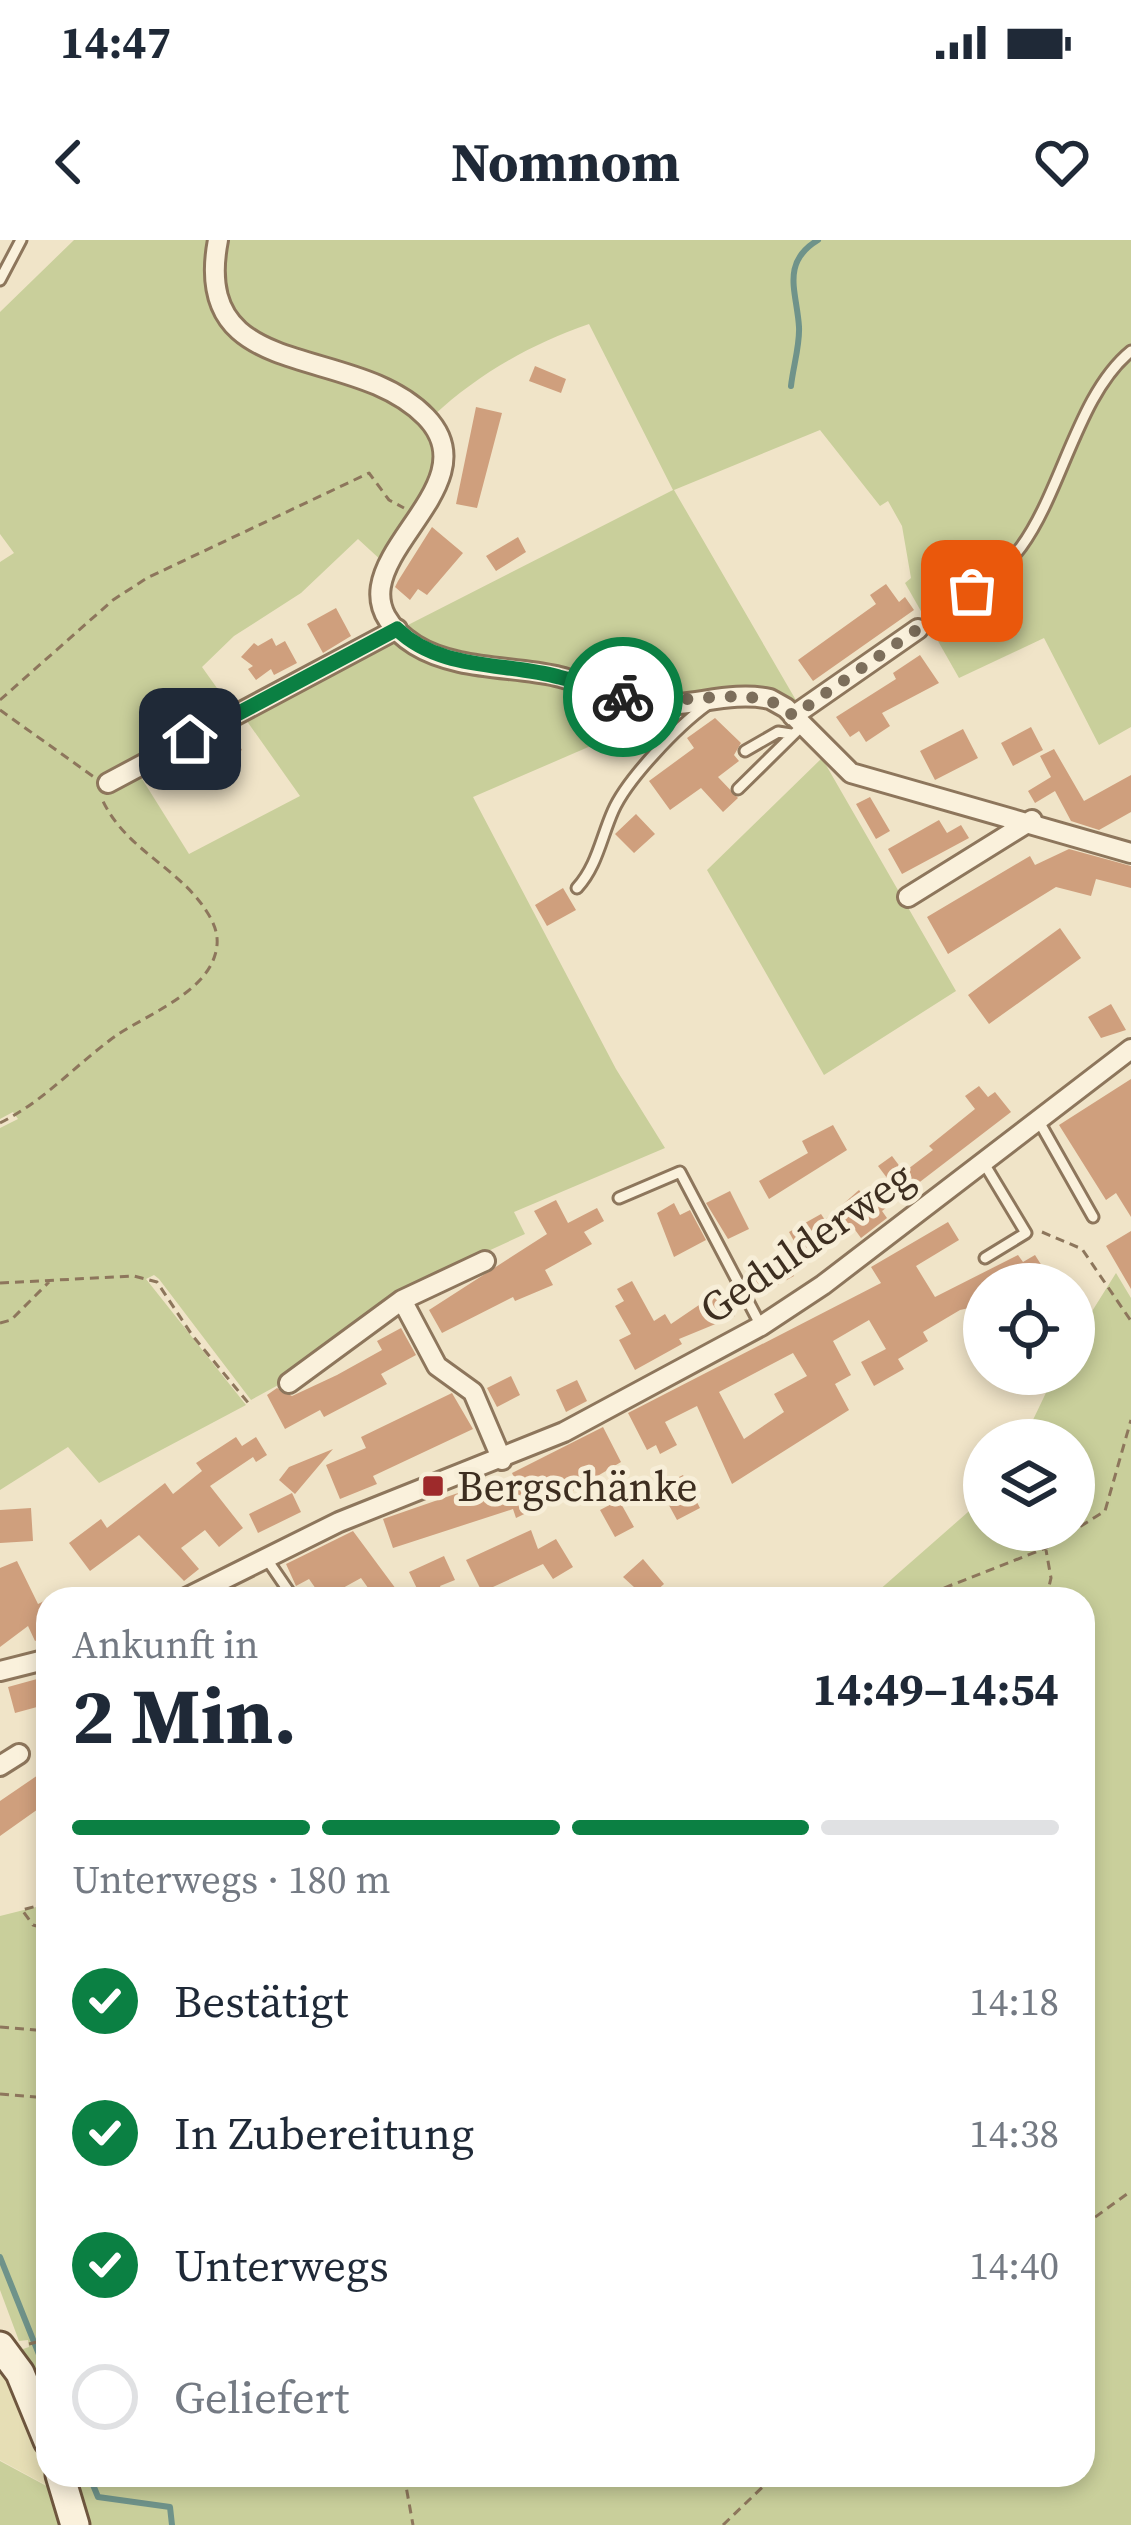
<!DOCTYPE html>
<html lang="de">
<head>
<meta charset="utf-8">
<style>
	:root { --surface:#fff; --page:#f6f6f7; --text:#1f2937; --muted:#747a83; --line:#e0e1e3; --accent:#0b8043 }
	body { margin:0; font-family:"Source Serif 4",serif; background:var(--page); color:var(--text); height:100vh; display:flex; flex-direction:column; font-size:45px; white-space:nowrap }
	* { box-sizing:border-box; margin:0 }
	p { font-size:39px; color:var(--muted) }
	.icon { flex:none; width:66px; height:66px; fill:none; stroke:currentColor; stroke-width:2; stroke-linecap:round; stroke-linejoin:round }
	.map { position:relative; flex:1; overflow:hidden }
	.drawer { position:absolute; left:36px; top:1347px; width:1059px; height:900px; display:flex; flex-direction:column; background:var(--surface); border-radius:36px; box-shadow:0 6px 18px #0003 }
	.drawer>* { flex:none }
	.buttons { position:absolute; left:963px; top:1023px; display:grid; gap:24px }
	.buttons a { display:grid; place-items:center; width:132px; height:132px; border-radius:50%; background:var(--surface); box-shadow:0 6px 18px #0003; font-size:60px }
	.pin { position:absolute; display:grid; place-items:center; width:102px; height:102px; color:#fff; margin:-51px; border-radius:24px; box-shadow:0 6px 18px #0006 }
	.courier { position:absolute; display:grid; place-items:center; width:120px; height:120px; margin:-60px; border:9px solid #0b8043; border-radius:50%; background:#fff; color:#222; box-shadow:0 3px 15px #0007 }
	.summary em { font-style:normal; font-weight:700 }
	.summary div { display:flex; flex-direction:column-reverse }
	.summary { display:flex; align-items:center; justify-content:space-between; height:204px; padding:0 36px }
	h1 { font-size:78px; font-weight:700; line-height:90px }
	.bar { display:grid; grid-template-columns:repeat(4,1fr); gap:18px 12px; align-content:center; height:144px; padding:0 36px }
	.bar i { height:15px; border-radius:9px; background:var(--line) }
	.bar .current { background:var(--accent) }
	.bar p { grid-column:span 4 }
	ol { padding:0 36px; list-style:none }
	li { display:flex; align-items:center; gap:36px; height:132px }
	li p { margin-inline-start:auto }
	li .icon { padding:12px; border-radius:50%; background:var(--accent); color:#fff; stroke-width:4 }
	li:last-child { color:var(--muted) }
	li i { width:66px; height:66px; border:6px solid var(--line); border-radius:50% }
	.status { display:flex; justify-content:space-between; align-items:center; height:84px; padding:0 60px; background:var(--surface); direction:ltr }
	.status svg { height:33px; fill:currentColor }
	header { display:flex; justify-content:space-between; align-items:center; height:156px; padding:0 36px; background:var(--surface); font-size:54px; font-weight:700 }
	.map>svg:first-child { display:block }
	.farmland { fill:#e6deb5 }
	.green { fill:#c9cf9b }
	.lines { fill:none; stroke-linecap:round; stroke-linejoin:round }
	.stream { stroke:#6f938a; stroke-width:6 }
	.building { fill:#cf9f7d; fill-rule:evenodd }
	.lane-casing { stroke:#8d765c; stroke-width:15 }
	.street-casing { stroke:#8d765c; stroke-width:24 }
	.secondary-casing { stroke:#6f573f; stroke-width:33 }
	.path { stroke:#8d765c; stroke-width:3; stroke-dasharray:9 6; stroke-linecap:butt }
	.lane { stroke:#faf1dc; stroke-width:9 }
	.street { stroke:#faf1dc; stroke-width:18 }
	.secondary { stroke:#faf1dc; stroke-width:27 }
	.done { stroke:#7c6e5b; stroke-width:12; stroke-dasharray:0 21.6 }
	.route { stroke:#0b8043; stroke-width:15 }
	.poi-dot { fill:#9e2a2b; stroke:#f7eed8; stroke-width:4.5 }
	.labels { text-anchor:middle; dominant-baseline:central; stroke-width:10; stroke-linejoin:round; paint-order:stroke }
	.street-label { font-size:42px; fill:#3d2e20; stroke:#f7eed8 }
	.poi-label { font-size:42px; fill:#3d2e20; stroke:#f7eed8; text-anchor:start }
</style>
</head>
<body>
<div class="status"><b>14:47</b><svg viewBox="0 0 49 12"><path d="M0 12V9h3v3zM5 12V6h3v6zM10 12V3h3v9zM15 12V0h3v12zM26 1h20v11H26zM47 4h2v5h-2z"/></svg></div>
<header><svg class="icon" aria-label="back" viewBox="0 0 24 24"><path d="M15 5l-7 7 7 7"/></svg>Nomnom<svg class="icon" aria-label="heart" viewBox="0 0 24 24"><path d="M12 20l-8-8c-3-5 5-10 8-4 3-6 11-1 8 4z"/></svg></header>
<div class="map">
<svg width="1131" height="2285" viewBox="0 0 1131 2285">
	<rect width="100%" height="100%" fill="#f0e4c8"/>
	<!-- farmland -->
	<path class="farmland" d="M0,2117L20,2153L55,2250L0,2220Z"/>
	<!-- green -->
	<path class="green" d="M74,0H214C206,110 235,98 324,129C356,141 388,159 419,174L440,224L383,322L358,299L301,353L234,396L202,427L234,472L139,534L189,614L300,556L244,477L389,397L427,421L606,457L623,492L473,557L616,829L665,908L514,972L525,994L399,1052L282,1143L251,1160L159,1039L154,1035L146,1039L246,1165L99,1243L68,1207L0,1250V888L18,879L13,872L0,879V322L14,313L0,294V72Z
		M224,0H1131V487L1099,505L1044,398L959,438L905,343L911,338L902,286L888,261L880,266L820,190L674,250L797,462L770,451L650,455L430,403L406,386L673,250L589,84C531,104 478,134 433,176C381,153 230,108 220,47C218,33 223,14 224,0Z
		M822,518L956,751L824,835L707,630Z
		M1116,1033L1131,1058V2285H91L71,2235H1083V1359H869L984,1258V1290H1074V1200H1041L1031,1184L1055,1134H1074V1100Z
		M48,1664V2175L17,2111L29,2107L28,2100L19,2101L0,2050V1676Z
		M0,2221L54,2250L63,2285H0Z"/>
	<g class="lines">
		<!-- stream -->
		<path class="stream" d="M791,146C793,127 800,105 799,87C797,52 780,23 818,0
			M0,2017L48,2137
			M89,2235L98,2257L170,2267L172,2285"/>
	</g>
	<!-- building -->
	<path class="building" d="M535,126L566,139L561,153L529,141Z
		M476,167L502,173L477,268L456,264Z
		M432,287L463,313L427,355L418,349L410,360L395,347L398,341Z
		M518,297L526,312L496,331L486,316Z
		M886,344L899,362L905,357L914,370L813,441L798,420L876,364L870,355Z
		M336,368L351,396L323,413L307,384Z
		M272,398L276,406L285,401L297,423L274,435L271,429L256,440L248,429L253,426L241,417L254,403L258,406Z
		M920,415L939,443L882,473L890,486L866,502L859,491L850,497L836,477L896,439L893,433Z
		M715,478L741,503L734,515L739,521L718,537L738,558L723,572L701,548L670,570L649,541L694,508L687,498Z
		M1031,487L1043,510L1013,526L1001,503Z
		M963,489L978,518L935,540L920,511Z
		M235,498L242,510L233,516L240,526L204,546L189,524Z
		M1054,509L1084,561L1131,535V572L1099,590L1071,581L1055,551L1035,563L1028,551L1051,537L1040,516Z
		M870,557L890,591L876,599L856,564Z
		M636,574L655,594L634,613L615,594Z
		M939,580L947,593L961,585L969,598L902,634L888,609Z
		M1069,609L1131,626V648L1096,639L1091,656L1056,647L948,714L927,677L1030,616L1035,625Z
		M563,648L576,670L547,686L535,665Z
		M1060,688L1081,718L989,784L968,755Z
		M1111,764L1126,790L1101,798L1088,777Z
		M1131,839V977L1116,953L1106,960L1059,885Z
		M979,846L988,857L995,852L1011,872L882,971L887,978L861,998L850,983L800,1012L789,992L821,974L825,980L859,950L866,959L890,942L878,926L892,916L904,932L933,910L929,906L975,869L965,856Z
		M833,885L847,910L769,959L759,941L808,913L802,901Z
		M730,951L749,989L728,999L706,963Z
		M556,960L568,983L597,968L604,981L584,992L592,1004L545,1030L553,1045L515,1061L513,1057L442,1093L429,1070L547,994L534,971Z
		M674,963L680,975L690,970L706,1000L674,1017L657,973Z
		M948,982L959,1000L916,1026L935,1057L1018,1015L1023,1022L1035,1015L1049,1037L1037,1044H984V1071L974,1077L969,1068L960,1070L923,1092L928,1101L898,1119L904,1129L874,1146L861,1122L886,1109L869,1080L833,1101L851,1135L835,1144L849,1170L732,1244L697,1166L665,1182L677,1205L660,1214L656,1205L647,1210L628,1173L881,1043L871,1027ZM793,1113L807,1136L774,1154L784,1172L744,1199L719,1152Z
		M1131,991V1049L1106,1006Z
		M783,1016L794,1036L761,1054L750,1034Z
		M632,1041L654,1081L665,1074L671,1084L721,1050L735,1076L679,1099L682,1104L635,1130L619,1100L631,1094L615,1066L624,1061L617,1049Z
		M401,1088L416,1115L381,1134L387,1144L324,1177L320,1170L285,1189L267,1155L277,1148L292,1156L337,1135L382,1110L377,1101Z
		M511,1136L520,1155L497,1167L487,1148Z
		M577,1140L587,1161L566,1172L556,1150Z
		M452,1153L473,1189L373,1236L377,1244L340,1259L326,1225L366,1208L361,1197Z
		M603,1187L621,1222L574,1250L516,1278L513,1269L393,1308L383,1279L484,1244L487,1256L518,1246L512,1233Z
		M236,1197L242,1206L256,1197L267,1215L256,1222L253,1217L210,1246L243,1288L219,1307L205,1290L181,1308L199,1329L184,1341L139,1295L90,1331L69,1303L101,1279L107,1288L165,1243L173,1254L202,1231L196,1223Z
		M333,1209L295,1254L279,1240L289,1227Z
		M683,1235L700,1268L677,1280L659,1247Z
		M292,1253L301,1272L258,1293L249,1274Z
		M619,1260L634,1287L615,1297L600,1270Z
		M31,1268L33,1301L0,1303V1270Z
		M531,1290L538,1309L556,1299L573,1327L553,1339L543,1324L482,1352L466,1320Z
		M353,1291L396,1349L376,1359L361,1338L323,1359L309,1339L296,1346L286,1324Z
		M444,1316L455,1340L440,1346L444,1355L422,1359L409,1332Z
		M643,1319L664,1344L647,1359L623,1337Z
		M17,1321L38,1364L48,1359V1395L35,1401L28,1386L0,1407V1328Z
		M48,1436V1464L15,1473L8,1447Z
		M41,1533L48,1542V1562L0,1596V1561Z"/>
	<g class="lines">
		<!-- lane casing -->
		<g class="lane-casing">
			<path id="lane" d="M0,40L21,0
				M918,389C952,365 995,342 1021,307C1062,251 1078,154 1131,111
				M745,511L778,492L791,494
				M738,549L802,486
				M577,648C597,626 601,598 613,571C627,539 678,486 707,465
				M1037,878L1093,977
				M982,920L1026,993L985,1018
				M619,958L680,932L761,1086
				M266,1318L294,1359"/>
		</g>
		<!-- street casing -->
		<g class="street-casing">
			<path id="street" d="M218,0C190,146 352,101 426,177C501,255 304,333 415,405C455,430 512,426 556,436C591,444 625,464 661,465C697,465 734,451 770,459L786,468L851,533L1131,613
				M793,476L918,389
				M108,543L397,389
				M908,657L1032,580
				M402,1060L437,1126L473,1152L502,1220
				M289,1143L402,1060L485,1021
				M184,1359L339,1282L564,1192L761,1086L823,1045L1131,809
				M0,1431L48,1419
				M0,1526L19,1514"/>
		</g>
		<!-- secondary casing -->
		<g class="secondary-casing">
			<path id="secondary" d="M0,2106L20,2133L48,2201
				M60,2235L75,2285"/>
		</g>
		<!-- path -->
		<path class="path" d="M0,460L113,360L147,338L369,233L389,260L404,268
			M0,470L94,537
			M0,883C46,860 76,824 117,795C147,775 204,753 215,715C220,699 216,686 207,672C179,627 125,610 102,559
			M1042,992L1082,1009L1131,1081
			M0,1043L134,1036L157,1042L192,1095L250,1165
			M0,1083L11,1080L49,1042
			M916,1359L1046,1308L1105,1271L1131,1180
			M1046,1359L1051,1338L1046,1310
			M48,1663L22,1670L33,1685L48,1689
			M0,1787L48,1791
			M0,1854L48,1858
			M1083,1986L1131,1951
			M29,2104L48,2099
			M404,2235L413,2285
			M723,2285L775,2235"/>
		<!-- lane -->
		<use href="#lane" class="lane"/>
		<!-- street -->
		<use href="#street" class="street"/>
		<!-- secondary -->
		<use href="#secondary" class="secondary"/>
	</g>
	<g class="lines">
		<!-- done -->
		<path class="done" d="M623,457C674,471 759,437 793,476L972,351"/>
		<!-- route -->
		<path class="route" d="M190,499L397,389C440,431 505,422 559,437C581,442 602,451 623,457"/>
	</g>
	<!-- markers -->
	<rect class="poi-dot" x="421" y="1234" width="24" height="24" rx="6"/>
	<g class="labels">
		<!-- street labels -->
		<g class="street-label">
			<text transform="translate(806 1002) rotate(-35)">Gedulderweg</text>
		</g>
		<!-- poi labels -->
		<g class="poi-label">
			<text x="457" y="1246">Bergschänke</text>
		</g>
	</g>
</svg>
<div class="buttons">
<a><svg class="icon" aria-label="locate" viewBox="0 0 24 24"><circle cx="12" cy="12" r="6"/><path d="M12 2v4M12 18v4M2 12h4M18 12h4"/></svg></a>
<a><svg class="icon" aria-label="layers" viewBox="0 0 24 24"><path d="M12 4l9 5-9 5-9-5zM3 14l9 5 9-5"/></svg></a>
</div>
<div class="pin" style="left:972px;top:351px;background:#ea580c"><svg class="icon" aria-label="bag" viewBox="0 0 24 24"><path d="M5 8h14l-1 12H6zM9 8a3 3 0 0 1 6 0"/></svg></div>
<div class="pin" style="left:190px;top:499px;background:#1f2937"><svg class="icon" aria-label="home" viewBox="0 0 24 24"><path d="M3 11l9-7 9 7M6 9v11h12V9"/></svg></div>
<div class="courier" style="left:623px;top:457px"><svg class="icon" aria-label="bike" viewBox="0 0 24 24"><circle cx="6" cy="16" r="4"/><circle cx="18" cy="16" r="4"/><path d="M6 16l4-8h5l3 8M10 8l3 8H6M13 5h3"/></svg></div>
<section class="drawer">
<div class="summary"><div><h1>2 Min.</h1><p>Ankunft in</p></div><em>14:49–14:54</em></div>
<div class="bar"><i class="current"></i><i class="current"></i><i class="current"></i><i></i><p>Unterwegs · 180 m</p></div>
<ol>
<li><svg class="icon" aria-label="check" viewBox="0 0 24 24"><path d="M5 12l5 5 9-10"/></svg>Bestätigt<p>14:18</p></li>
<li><svg class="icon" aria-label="check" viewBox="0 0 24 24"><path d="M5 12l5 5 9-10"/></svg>In Zubereitung<p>14:38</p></li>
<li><svg class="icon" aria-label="check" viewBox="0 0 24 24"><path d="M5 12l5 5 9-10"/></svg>Unterwegs<p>14:40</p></li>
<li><i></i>Geliefert</li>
</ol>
</section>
</div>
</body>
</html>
